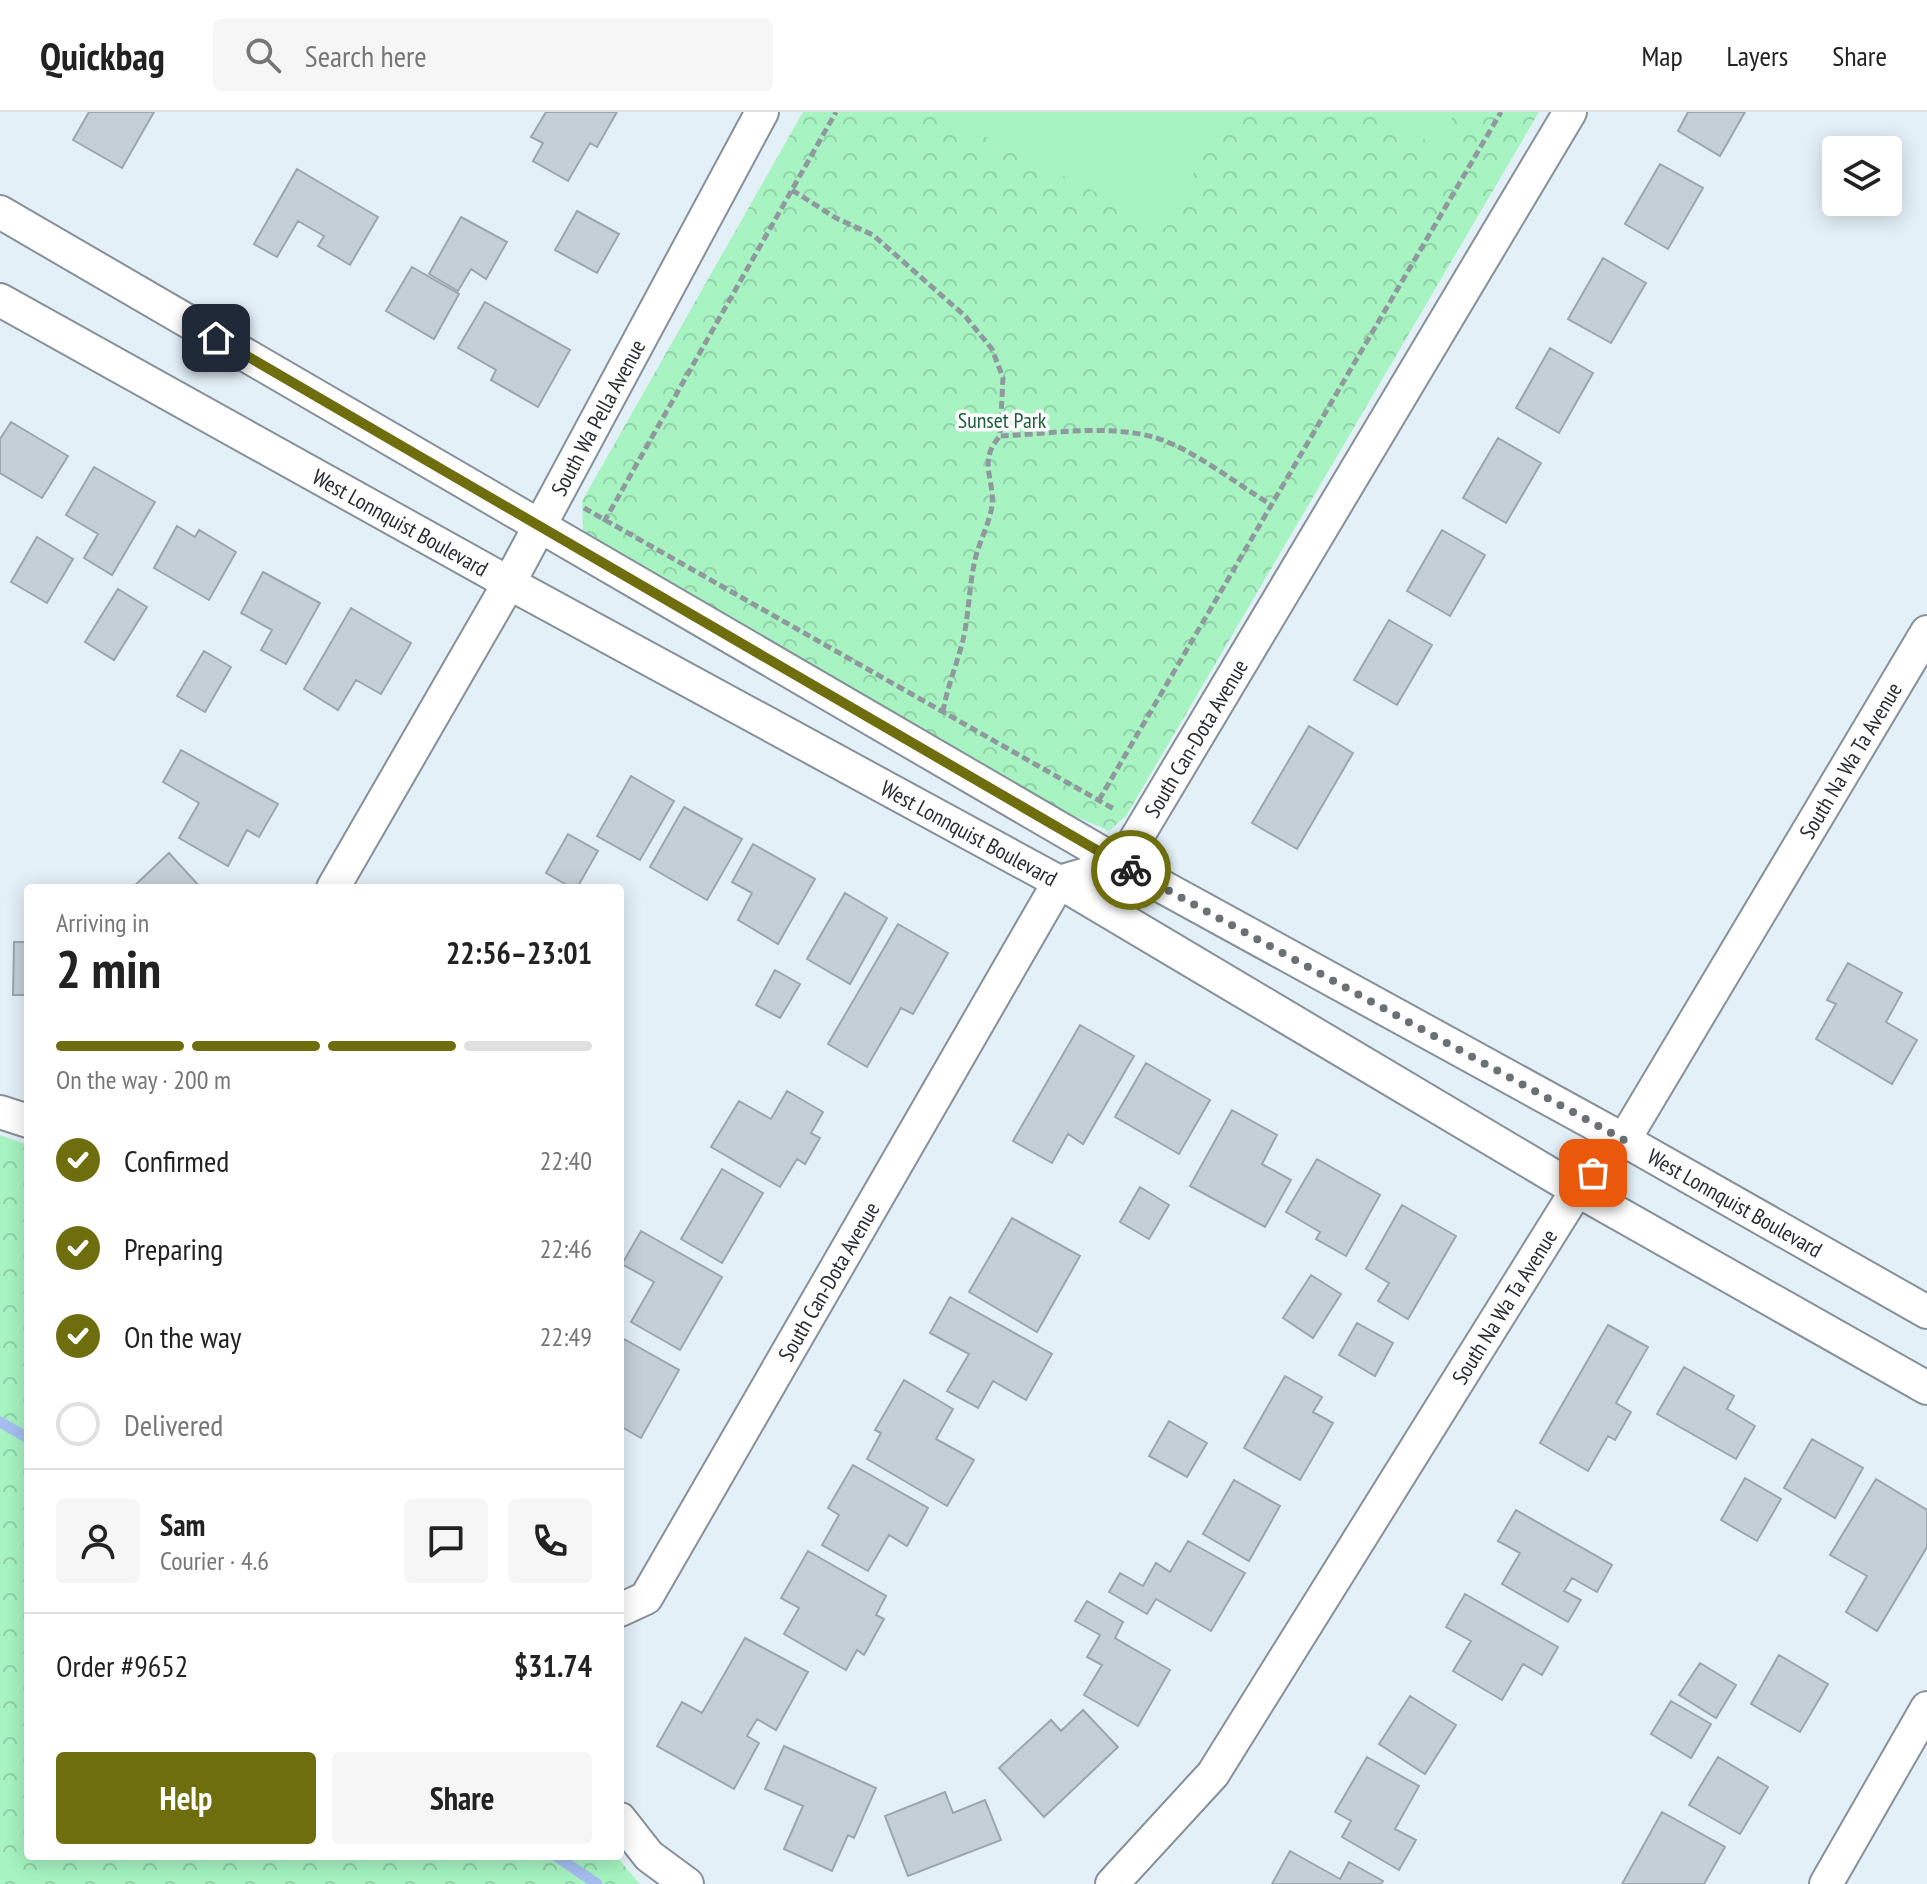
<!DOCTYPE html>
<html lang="en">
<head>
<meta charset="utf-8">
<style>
	:root { --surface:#fff; --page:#f6f6f6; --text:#222; --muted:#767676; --line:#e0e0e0; --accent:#6f6e0e }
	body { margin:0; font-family:"PT Sans Narrow",sans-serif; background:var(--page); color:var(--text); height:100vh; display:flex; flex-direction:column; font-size:30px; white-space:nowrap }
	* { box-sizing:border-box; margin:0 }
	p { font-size:26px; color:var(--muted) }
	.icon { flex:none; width:44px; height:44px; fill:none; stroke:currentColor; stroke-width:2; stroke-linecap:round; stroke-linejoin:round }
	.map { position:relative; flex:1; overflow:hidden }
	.side { position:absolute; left:24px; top:772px; width:600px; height:976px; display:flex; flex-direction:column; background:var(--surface); border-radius:8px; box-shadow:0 4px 20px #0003 }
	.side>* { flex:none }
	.fabs { position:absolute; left:1822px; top:24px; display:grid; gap:16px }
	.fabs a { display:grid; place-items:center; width:80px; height:80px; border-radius:8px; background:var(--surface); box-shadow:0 4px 20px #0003; font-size:40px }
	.pin { position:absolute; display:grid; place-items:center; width:68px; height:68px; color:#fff; margin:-34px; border-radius:16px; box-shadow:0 4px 12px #0006 }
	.courier { position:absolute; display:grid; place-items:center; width:80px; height:80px; margin:-40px; border:6px solid #6f6e0e; border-radius:50%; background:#fff; color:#222; box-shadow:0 2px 10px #0007 }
	.overview em { font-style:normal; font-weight:600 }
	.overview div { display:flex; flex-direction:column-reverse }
	.overview { display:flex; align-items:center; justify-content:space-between; height:136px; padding:0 32px }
	h1 { font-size:52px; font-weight:600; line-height:60px }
	.bar { display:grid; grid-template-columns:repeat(4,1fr); gap:12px 8px; align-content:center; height:96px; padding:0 32px }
	.bar i { height:10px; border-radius:6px; background:var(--line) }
	.bar .selected { background:var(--accent) }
	.bar p { grid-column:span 4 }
	.line { display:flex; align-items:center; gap:20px; padding:0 32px; border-top:2px solid var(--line) }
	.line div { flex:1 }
	.round { display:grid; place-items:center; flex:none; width:84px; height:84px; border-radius:8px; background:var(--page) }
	ol { padding:0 32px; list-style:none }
	li { display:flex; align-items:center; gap:24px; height:88px }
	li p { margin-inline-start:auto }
	li .icon { padding:8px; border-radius:50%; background:var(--accent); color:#fff; stroke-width:4 }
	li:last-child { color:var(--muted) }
	li i { width:44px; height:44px; border:4px solid var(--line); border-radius:50% }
	.action { display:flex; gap:16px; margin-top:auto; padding:16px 32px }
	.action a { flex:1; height:92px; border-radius:8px; background:var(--accent); color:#fff; font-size:32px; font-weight:600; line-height:92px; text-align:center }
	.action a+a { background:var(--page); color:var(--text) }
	header { display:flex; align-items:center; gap:48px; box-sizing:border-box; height:112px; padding:0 40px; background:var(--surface); border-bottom:2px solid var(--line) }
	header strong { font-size:38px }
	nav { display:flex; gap:44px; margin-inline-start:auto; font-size:28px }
	.search { width:560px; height:72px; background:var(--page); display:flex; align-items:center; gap:20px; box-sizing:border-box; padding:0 28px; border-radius:8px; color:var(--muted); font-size:30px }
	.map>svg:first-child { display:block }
	.park { fill:url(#park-crowns) }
	.pitch { fill:#a7f4c2 }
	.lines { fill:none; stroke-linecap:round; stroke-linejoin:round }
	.stream { stroke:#a5bff0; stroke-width:11 }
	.building { fill:#c4cfd8; stroke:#9ca6ae; stroke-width:2 }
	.minor-casing { stroke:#869098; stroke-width:36 }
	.path { stroke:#90999e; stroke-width:5; stroke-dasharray:8 4; stroke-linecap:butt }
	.minor { stroke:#fff; stroke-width:32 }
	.done { stroke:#6a7175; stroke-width:8; stroke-dasharray:0 14.4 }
	.route { stroke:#6f6e0e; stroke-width:10 }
	.labels { text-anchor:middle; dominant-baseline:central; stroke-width:7; stroke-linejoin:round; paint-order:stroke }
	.street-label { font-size:22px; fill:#282c2f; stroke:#fff }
	.park-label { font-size:22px; fill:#195f39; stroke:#fff }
</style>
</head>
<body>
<header>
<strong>Quickbag</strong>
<div class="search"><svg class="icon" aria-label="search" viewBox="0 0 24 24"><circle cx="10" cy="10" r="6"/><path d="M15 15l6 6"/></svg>Search here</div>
<nav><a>Map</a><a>Layers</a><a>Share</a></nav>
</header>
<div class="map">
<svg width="1927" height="1772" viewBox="0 0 1927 1772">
	<defs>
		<pattern id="park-crowns" width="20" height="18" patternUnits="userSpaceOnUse" patternTransform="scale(2)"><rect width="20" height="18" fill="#a7f4c2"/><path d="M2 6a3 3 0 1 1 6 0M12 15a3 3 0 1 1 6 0" fill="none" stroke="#90d1a7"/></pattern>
	</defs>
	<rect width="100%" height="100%" fill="#e4f0f8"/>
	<!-- park -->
	<path class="park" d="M803,0H1539L1126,704L1109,719L1072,703L598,432L583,420L582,389Z
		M0,1023L28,1033V1744H616L640,1772H0Z"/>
	<!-- pitch -->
	<path class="pitch" d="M952,0H1224L1166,116L949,6Z
		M1379,0H1455L1435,34Z"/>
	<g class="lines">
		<!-- stream -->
		<path class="stream" d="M0,1310L28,1326
			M556,1744L597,1772"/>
	</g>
	<!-- building -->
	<path class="building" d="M89,0H154L122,56L73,28Z
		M546,0H617L597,35L590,31L568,69L533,49L543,31L531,25Z
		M1688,0H1745L1720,44L1678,19Z
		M1660,52L1703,76L1668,137L1625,112Z
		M297,57L378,105L350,153L318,134L324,124L298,109L277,145L254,132Z
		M577,99L619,122L597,161L555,138Z
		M461,105L507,130L486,167L471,157L458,179L429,162Z
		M1603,146L1646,171L1611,231L1568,207Z
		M412,155L459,182L434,227L386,199Z
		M485,190L570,238L538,295L491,268L496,258L458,236Z
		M1550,236L1593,261L1559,321L1516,296Z
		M11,310L68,344L42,386L0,361V327Z
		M1498,326L1541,351L1506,411L1463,386Z
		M94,355L155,390L112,463L84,446L98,422L66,403Z
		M177,414L195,425L199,418L236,440L209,488L154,456Z
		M1442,418L1485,443L1450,504L1407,479Z
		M37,425L73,447L47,491L11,470Z
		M263,460L320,491L286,552L261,538L272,518L241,501Z
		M118,477L147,495L114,548L85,530Z
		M351,496L411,531L381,582L356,568L338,598L304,577Z
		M1389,508L1432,533L1397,593L1354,568Z
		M204,539L231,555L205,600L177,584Z
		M1309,614L1353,641L1297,737L1252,711Z
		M181,638L278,692L259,725L247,718L228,754L179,726L199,691L163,670Z
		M631,664L674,689L640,748L597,724Z
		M684,695L742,727L707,788L650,755Z
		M568,722L598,739L577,776H572L546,761Z
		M753,732L815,767L778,832L738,808L752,781L732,770Z
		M169,741L201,776H132Z
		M845,781L887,806L850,872L807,847Z
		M898,812L948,841L913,902L901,896L867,955L828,932Z
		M14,830H28V883H13Z
		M1848,851L1902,881L1886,910L1917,928L1892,972L1816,927L1836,892L1827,888Z
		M775,858L800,872L780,906L756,893Z
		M1080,913L1134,944L1083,1032L1068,1022L1052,1051L1013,1029Z
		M1146,951L1210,988L1179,1042L1115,1005Z
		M787,979L823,1000L811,1021L820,1026L805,1052L797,1047L780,1075L711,1035L739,989L771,1007Z
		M1232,998L1277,1023L1262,1052L1291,1068L1265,1115L1190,1074Z
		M1317,1047L1380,1083L1346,1144L1316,1127L1320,1120L1286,1100Z
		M722,1057L763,1081L722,1151L681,1127Z
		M1140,1075L1169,1093L1149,1127L1120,1110Z
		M1402,1093L1456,1124L1408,1207L1378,1189L1389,1171L1366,1157Z
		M1012,1106L1080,1144L1037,1220L969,1180Z
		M641,1119L722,1165L680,1238L631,1210L654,1170L622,1152Z
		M1311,1163L1341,1182L1313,1226L1283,1206Z
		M950,1185L1052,1242L1026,1288L993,1269L978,1296L947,1279L969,1242L930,1221Z
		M1357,1211L1393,1231L1375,1264L1339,1243Z
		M1608,1213L1648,1235L1616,1291L1631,1300L1615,1328L1608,1324L1588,1359L1540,1331Z
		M624,1227L679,1258L641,1326L620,1314V1234Z
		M1684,1255L1734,1284L1727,1297L1755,1314L1736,1347L1657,1302Z
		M1285,1264L1322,1285L1313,1300L1333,1311L1300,1368L1244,1336Z
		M904,1268L953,1297L936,1327L974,1348L947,1394L867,1347L881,1321L875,1318Z
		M1169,1309L1207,1331L1187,1365L1149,1344Z
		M1812,1327L1863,1356L1835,1406L1784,1376Z
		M853,1353L928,1396L907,1434L889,1423L868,1459L822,1433L839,1403L828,1396Z
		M1745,1366L1781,1387L1757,1429L1721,1408Z
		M1876,1367L1927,1398V1435L1877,1519L1846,1500L1867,1464L1830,1443Z
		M1234,1368L1280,1394L1249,1449L1203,1422Z
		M1516,1398L1612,1453L1597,1480L1572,1466L1564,1479L1581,1488L1568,1510L1502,1472L1520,1441L1498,1429Z
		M1188,1429L1245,1461L1211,1519L1156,1487L1147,1502L1109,1480L1120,1461L1143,1474L1156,1451L1170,1460Z
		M808,1439L886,1484L876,1503L884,1507L864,1543L857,1538L846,1558L784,1522L799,1496L781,1486Z
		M1465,1482L1558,1535L1542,1563L1523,1552L1502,1588L1453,1559L1471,1529L1446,1515Z
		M1087,1489L1123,1510L1115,1526L1170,1558L1138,1614L1084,1583L1102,1553L1087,1545L1100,1523L1075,1509Z
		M745,1526L808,1560L776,1618L757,1607L747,1624L759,1631L734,1677L657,1634L682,1590L702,1601Z
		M1779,1543L1828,1572L1800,1620L1751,1592Z
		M1700,1551L1736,1573L1716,1606L1679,1583Z
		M1410,1584L1456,1613L1425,1662L1379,1632Z
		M1671,1589L1711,1612L1691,1646L1651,1622Z
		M1083,1598L1118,1635L1044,1705L999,1656L1051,1608L1061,1619Z
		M784,1634L876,1676L854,1726L848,1723L832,1759L784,1737L803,1694L765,1677Z
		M1367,1645L1419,1674L1395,1717L1416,1728L1399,1758L1342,1725L1351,1709L1335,1700Z
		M1718,1645L1768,1675L1740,1722L1689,1693Z
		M945,1680L953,1701L985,1688L1001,1728L908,1764L885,1704Z
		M1662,1700L1725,1735L1704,1772H1622Z
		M1290,1739L1340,1767L1349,1750L1383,1769L1381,1772H1272Z"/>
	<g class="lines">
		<!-- minor casing -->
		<g class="minor-casing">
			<g id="minor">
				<path id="s1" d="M0,100L1121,752L1624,1028L1927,1200"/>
				<path id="s2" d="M0,188L509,471L1059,770L1577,1078L1927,1276"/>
				<path id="s3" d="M333,776L509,471L762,0"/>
				<path d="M0,1000L28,1009"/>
				<path id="s4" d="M620,1498L646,1486L1059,770L1121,752L1570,0"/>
				<path d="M620,1707L649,1744L687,1772"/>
				<path id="s5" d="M1112,1772L1213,1662L1577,1078L1624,1028L1927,520"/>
				<path d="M1826,1772L1927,1596"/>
			</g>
		</g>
		<!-- path -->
		<path class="path" d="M792,78L836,106L873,123L965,204L992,237L1003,266L1000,324C1050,322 1105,312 1153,325C1192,336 1235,371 1270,392
			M584,396L1114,697
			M604,410L836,0
			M943,600C947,575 957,552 963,528C969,502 969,474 975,448C979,430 989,413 992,394C995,366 977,350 1000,324
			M1099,688L1501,0"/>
		<!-- minor -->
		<use href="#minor" class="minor"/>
	</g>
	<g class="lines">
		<!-- done -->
		<path class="done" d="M1131,758L1624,1028L1593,1061"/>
		<!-- route -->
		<path class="route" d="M216,226L1131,758"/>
	</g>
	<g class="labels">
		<!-- street labels -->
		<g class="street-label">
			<text stroke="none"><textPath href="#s3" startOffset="540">South Wa Pella Avenue</textPath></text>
			<text stroke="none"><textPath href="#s2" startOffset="458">West Lonnquist Boulevard</textPath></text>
			<text stroke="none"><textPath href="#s4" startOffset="1066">South Can-Dota Avenue</textPath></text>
			<text stroke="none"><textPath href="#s5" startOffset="1348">South Na Wa Ta Avenue</textPath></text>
			<text stroke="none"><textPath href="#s2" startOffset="1106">West Lonnquist Boulevard</textPath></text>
			<text stroke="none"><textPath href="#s1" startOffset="1998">West Lonnquist Boulevard</textPath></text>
			<text stroke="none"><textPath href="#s4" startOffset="394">South Can-Dota Avenue</textPath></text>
			<text stroke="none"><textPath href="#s5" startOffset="700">South Na Wa Ta Avenue</textPath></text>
		</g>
		<!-- park labels -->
		<g class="park-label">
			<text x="1002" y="308">Sunset Park</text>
		</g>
	</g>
</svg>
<div class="fabs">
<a><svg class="icon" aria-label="layers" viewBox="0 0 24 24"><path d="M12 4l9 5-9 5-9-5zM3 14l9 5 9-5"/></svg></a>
</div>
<div class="pin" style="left:1593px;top:1061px;background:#ea580c"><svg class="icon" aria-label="bag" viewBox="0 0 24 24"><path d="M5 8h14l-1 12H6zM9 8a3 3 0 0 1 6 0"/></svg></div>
<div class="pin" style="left:216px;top:226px;background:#1f2937"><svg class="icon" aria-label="home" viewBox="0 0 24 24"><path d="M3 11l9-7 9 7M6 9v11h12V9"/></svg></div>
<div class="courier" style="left:1131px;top:758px"><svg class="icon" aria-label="bike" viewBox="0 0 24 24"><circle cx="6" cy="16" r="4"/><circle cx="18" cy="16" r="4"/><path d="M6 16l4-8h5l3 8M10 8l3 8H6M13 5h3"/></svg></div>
<section class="side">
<div class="overview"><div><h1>2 min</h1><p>Arriving in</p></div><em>22:56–23:01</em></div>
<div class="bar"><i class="selected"></i><i class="selected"></i><i class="selected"></i><i></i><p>On the way · 200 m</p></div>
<ol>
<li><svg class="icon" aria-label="check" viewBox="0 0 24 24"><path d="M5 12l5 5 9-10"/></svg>Confirmed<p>22:40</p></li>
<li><svg class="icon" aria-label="check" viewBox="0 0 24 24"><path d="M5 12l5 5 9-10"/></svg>Preparing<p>22:46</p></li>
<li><svg class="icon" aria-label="check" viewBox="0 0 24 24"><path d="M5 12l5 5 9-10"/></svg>On the way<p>22:49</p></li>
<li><i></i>Delivered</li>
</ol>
<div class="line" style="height:144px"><a class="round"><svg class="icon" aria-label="person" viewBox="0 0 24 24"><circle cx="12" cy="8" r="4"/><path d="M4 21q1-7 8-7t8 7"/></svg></a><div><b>Sam</b><p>Courier · 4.6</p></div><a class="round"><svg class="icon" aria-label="chat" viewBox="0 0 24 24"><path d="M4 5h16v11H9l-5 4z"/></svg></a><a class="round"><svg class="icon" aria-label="phone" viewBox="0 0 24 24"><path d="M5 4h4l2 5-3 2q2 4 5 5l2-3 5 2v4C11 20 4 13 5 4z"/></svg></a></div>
<div class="line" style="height:104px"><div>Order #9652</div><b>$31.74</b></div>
<div class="action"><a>Help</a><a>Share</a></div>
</section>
</div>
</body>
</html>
